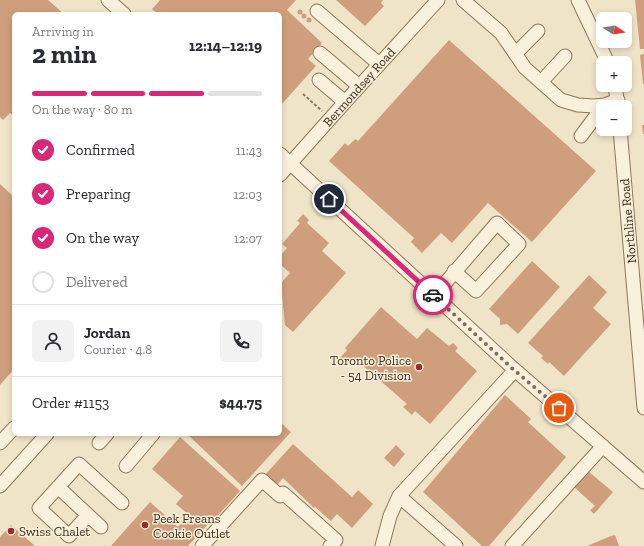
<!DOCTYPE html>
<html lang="en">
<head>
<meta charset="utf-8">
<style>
	:root { --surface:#fff; --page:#f2f2f3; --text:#2b2b33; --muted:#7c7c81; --line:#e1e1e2; --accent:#db2777 }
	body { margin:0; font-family:"Zilla Slab",serif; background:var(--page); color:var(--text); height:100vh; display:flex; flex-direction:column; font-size:15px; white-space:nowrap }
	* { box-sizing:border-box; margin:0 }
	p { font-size:13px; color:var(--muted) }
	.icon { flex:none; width:22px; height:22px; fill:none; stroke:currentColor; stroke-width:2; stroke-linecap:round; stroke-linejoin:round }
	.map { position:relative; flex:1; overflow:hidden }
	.sheet { position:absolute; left:12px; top:12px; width:270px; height:424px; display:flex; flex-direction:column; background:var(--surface); border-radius:6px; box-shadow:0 2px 6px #0003 }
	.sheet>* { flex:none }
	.needle { width:26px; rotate:102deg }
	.fabs { position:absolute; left:596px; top:12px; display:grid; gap:8px }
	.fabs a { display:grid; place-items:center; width:36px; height:36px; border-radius:6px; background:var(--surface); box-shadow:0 2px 6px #0003; font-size:20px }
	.pin { position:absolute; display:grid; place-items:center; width:34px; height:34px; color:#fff; margin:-17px; border:2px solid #fff; border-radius:50%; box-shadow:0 1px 4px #0007 }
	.courier { position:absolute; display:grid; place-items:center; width:40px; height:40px; margin:-20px; border:3px solid #db2777; border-radius:50%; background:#fff; color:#222; box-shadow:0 1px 5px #0007 }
	.overview em { font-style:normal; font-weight:700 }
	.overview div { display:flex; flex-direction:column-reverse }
	.overview { display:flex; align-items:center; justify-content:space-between; height:68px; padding:0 20px }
	h1 { font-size:26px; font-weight:700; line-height:30px }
	.bar { display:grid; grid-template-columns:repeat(4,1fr); gap:6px 4px; align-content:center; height:48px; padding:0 20px }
	.bar i { height:5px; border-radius:3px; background:var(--line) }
	.bar .on { background:var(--accent) }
	.bar p { grid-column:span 4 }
	.line { display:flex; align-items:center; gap:10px; padding:0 20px; border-top:1px solid var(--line) }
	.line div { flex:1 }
	.round { display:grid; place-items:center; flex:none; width:42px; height:42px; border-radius:6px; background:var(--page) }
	ol { padding:0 20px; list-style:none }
	li { display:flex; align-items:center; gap:12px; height:44px }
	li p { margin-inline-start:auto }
	li .icon { padding:4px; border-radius:50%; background:var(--accent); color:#fff; stroke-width:4 }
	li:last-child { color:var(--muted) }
	li i { width:22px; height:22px; border:2px solid var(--line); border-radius:50% }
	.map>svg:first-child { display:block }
	.building { fill:#cf9f7d }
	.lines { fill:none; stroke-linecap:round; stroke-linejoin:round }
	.minor-casing { stroke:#8d765c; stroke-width:15 }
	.path { stroke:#8d765c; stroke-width:2; stroke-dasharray:3 2; stroke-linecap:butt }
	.minor { stroke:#faf1dc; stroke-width:13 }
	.done { stroke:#7c6e5b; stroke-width:4; stroke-dasharray:0 7.2 }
	.route { stroke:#db2777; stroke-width:5 }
	.poi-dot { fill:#9e2a2b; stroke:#f7eed8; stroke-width:1.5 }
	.labels { text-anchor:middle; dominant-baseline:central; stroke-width:3; stroke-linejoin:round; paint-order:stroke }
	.street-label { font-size:13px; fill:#3d2e20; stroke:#f7eed8 }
	.poi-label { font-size:13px; fill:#3d2e20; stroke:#f7eed8; text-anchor:start }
</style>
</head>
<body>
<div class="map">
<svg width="644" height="546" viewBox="0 0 644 546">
	<rect width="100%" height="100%" fill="#f0e4c8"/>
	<!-- building -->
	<path class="building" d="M0,0H48L64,14H14V116L10,113L3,120L0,117Z
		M160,0H296L287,10L322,43L308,59L316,66L280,106V14H158L152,9Z
		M336,0H383L381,3L384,6L365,26Z
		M635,0H644V49H640Z
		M297.5 12a2.5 2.5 0 1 1 5 0a2.5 2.5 0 1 1-5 0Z
		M301.5 16a2.5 2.5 0 1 1 5 0a2.5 2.5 0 1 1-5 0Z
		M306.5 20a2.5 2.5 0 1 1 5 0a2.5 2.5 0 1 1-5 0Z
		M449,40L596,171L532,242L488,203L452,243L441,233L422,253L411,242L414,238L329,161L345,143L348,146L355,139L358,141Z
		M644,54V84H643L640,55Z
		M642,125H644V134H643Z
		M0,184L14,197V369L0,385Z
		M303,214L309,220L307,223L329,243L322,251L346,273L293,332L285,325L281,283L290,273L280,264V256L287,248L282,244L300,223L297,221Z
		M532,261L560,287L518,334L507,324L500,325V319L489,309Z
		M589,275L607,292L593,308L611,324L564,376L549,362L548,364L541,358L543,356L528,343Z
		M381,307L417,339L427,328L449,346L453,343L458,348L455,351L477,371L430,424L415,411L412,415L403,407L407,404L353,357L347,364L340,358L347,350L345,348Z
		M505,395L531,419L528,422L566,457L489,546H482L423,492Z
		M280,422L291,432L242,486L187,434H280Z
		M180,437L240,491L212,522L211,521L188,546H111L150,502L178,527L189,515L176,504L183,496L152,469Z
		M293,444L352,497L358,490L373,504L352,528L337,514L331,521L315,507L314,508L283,478L276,486L264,476Z
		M396,445L405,454L394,467L384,458Z
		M588,471L613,492L594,514L590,510L595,506L574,487Z
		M11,525L35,546H0V537Z
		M615,535L619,546H587L611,536Z"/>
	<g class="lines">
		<!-- minor casing -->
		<g class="minor-casing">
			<path id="minor" d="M108,0L124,14
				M463,0L501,33L525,68L561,100L578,105L594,106L604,105L618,100
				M578,0L608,63
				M317,11L379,64
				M320,53L359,86
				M515,54L538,31
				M319,80L345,102
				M541,82L565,56
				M615,85L618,107
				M620,129L644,408
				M581,136L604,105
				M280,154L515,370L644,482
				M280,175L345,102L438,0
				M434,296L497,223L519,244L476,291L454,271
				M0,443L14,428
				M99,443L107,434
				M126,466L153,434
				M0,486L47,434
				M58,487L88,515
				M101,527L88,515L69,536L39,508L79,464L122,503
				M202,546L262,480L280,496L283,493L336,540L330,546
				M382,546L390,516L399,496
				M456,546L399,496L515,370
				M512,546L603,446"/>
		</g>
		<!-- path -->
		<path class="path" d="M303,94L322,111"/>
		<!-- minor -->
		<use href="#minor" class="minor"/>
	</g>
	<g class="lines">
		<!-- done -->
		<path class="done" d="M433,295L514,370L559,408"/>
		<!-- route -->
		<path class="route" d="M329,199L433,295"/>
	</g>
	<!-- markers -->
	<g class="poi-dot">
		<circle cx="419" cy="367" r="4"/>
		<circle cx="145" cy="525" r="4"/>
		<circle cx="11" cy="531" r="4"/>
	</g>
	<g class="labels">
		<!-- street labels -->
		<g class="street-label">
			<text transform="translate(359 87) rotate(-48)">Bermondsey Road</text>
			<text transform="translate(628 221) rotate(-95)">Northline Road</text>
		</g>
		<!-- poi labels -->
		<g class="poi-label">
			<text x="411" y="360" text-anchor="end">Toronto Police<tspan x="411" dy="15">- 54 Division</tspan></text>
			<text x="153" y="518">Peek Freans<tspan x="153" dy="15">Cookie Outlet</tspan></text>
			<text x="19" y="531">Swiss Chalet</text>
		</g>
	</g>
</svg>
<div class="fabs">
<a><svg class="needle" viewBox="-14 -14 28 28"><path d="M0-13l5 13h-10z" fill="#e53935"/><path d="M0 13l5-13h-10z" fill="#7c7c81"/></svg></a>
<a>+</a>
<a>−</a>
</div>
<div class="pin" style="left:559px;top:408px;background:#ea580c"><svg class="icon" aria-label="bag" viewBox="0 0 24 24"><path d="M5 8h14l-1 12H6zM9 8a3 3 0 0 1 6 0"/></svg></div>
<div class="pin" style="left:329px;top:199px;background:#1f2937"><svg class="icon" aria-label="home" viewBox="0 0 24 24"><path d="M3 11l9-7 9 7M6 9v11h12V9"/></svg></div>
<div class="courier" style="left:433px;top:295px"><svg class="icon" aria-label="car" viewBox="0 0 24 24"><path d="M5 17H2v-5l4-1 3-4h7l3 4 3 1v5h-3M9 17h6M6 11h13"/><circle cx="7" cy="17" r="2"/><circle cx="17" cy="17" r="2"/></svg></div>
<section class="sheet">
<div class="overview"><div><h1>2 min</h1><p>Arriving in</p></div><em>12:14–12:19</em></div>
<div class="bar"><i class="on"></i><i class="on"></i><i class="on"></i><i></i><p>On the way · 80 m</p></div>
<ol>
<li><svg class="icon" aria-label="check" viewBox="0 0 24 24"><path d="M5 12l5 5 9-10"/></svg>Confirmed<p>11:43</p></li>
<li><svg class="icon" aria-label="check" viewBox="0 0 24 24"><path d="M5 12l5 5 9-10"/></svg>Preparing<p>12:03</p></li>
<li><svg class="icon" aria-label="check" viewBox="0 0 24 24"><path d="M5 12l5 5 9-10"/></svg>On the way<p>12:07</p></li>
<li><i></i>Delivered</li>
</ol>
<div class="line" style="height:72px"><a class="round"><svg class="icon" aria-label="person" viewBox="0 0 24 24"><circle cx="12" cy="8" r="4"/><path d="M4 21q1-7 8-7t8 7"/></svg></a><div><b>Jordan</b><p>Courier · 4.8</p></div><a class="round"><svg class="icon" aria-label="phone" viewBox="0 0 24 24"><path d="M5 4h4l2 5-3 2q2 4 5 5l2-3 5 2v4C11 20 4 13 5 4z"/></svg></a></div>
<div class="line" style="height:52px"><div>Order #1153</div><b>$44.75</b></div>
</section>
</div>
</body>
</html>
